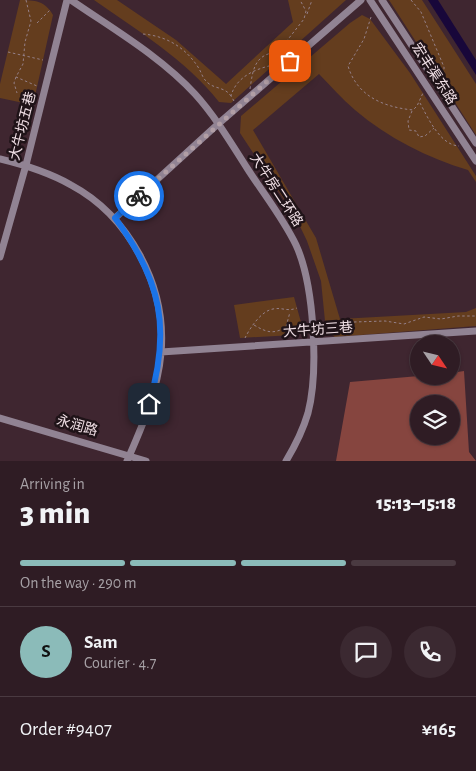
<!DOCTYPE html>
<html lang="en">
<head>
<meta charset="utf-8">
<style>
	:root { --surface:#2f1c24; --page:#3b2931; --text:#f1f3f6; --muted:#a7a1a6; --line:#4a3a41; --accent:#8bbbb9 }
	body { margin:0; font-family:"Alegreya Sans","Noto Sans SC",sans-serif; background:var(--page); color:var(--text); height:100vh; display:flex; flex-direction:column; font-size:19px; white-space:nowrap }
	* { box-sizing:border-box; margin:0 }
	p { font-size:16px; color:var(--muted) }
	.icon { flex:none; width:28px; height:28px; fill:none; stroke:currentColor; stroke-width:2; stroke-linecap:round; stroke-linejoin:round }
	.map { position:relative; height:461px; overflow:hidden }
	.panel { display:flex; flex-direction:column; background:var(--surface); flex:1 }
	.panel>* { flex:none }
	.needle { width:32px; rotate:125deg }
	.tools { position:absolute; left:410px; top:335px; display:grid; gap:10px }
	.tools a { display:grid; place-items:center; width:50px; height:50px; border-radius:50%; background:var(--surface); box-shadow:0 1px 4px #0004,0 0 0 1px var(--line); font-size:25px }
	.pin { position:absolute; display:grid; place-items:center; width:42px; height:42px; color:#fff; margin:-21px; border-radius:10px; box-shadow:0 2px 8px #0006 }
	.courier { position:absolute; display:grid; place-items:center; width:50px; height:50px; margin:-25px; border:4px solid #1a73e8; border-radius:50%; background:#fff; color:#222; box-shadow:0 1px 6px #0007 }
	.overview em { font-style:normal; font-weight:800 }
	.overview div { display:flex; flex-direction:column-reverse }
	.overview { display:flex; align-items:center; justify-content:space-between; height:85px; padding:0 20px }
	h1 { font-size:32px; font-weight:800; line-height:38px }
	.bar { display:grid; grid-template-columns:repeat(4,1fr); gap:8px 5px; align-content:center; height:60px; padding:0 20px }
	.bar i { height:6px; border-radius:4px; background:var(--line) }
	.bar .active { background:var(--accent) }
	.bar p { grid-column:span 4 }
	.line { display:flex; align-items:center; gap:12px; padding:0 20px; border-top:1px solid var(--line) }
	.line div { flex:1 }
	.round { display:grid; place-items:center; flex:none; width:52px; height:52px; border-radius:26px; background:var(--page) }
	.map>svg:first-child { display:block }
	.green { fill:#643d1e }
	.water { fill:#18073a }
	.building { fill:#86453f; fill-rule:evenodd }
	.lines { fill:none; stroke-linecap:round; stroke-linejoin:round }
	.path { stroke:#958088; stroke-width:1; stroke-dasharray:2.5 2.5; stroke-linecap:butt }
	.secondary { stroke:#918393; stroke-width:7 }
	.done { stroke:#b19ea5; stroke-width:5; stroke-dasharray:0 9 }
	.route { stroke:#1a73e8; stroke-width:6 }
	.labels { text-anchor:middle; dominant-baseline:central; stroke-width:5; stroke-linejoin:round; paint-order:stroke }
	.street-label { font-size:14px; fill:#efdee4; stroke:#1f1318 }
</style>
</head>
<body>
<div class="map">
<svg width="476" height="461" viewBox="0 0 476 461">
	<rect width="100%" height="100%" fill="#3f2630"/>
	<!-- green -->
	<path class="green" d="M20,0C35,0 45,1 53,15L33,105L0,98V84Z
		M94,0H117L176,40L226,84L293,22L288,0H346L231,103L219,102C185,59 138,31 94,0Z
		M389,0H422L476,84V135Z
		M362,15L370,19L410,73L476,176V182L468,170C428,158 388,138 355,110C342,99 331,86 319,74L253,130L316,238L340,319L466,312L476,308V326L335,337L326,331L321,281L307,241L296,218L240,133L241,116L350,23Z
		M294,297L302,326L294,335L240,338L234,305Z"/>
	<!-- water -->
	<path class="water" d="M428,0H438L476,60V75Z"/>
	<!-- building -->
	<path class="building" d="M464,371L469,452L476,461H336L350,382L419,376H451V373ZM419,404H451V436H419Z"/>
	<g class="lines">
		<!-- path -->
		<path class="path" d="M26,0L31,21L25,42L23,64L16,77L37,86
			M411,0L421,12L444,67V72L440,76
			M307,14L312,0
			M371,17L364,39L348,66C357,96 383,107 413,110L417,106L423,93
			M37,23L50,10
			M143,34C166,36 185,47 198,67C202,73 202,78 208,83C215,89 225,87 231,96
			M8,52L43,60
			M16,77L14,83L17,93
			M250,89C253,68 255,54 278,52L304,19L306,11L300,0
			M234,101L231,96C236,77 255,69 273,65
			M420,103C428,118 440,145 459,146
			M412,111L408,121L409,130L416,131L419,137L425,136L434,128
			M354,322L385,321L404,324L424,317L441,319L458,316H476
			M254,325C266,332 273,335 286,327L290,312
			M245,338C250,328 261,311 273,309C282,307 287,312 297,308"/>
		<!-- secondary -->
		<path class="secondary" d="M71,0C113,29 160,56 195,94C215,116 231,143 247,168C263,193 283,218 296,245C314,284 319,370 308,413C303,430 295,446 286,461
			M370,0L476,161
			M382,0L476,143
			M0,159C25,165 48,172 71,185C129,216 167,286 161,353C158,390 142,427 127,461
			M115,218L218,124L361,0
			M0,257L26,165L67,0
			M161,352L476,331
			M0,418L146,461"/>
	</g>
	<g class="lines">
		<!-- done -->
		<path class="done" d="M139,196L290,61"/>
		<!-- route -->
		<path class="route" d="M139,196L115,218C162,281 171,330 149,404"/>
	</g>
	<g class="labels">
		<!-- street labels -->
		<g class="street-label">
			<text transform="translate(434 74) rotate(57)">宏丰渠东路</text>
			<text transform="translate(23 126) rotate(-76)">大牛坊五巷</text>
			<text transform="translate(276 190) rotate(57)">大牛房二环路</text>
			<text transform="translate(318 330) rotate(-4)">大牛坊三巷</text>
			<text transform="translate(77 426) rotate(16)">永润路</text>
		</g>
	</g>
</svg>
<div class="tools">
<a><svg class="needle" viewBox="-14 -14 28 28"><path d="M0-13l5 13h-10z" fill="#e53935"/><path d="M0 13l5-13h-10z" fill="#a7a1a6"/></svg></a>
<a><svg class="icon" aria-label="layers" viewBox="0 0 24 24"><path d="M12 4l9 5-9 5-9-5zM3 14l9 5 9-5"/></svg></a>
</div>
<div class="pin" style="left:290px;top:61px;background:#ea580c"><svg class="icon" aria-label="bag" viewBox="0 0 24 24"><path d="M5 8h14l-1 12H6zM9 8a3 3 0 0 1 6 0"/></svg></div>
<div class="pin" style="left:149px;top:404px;background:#1f2937"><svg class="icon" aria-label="home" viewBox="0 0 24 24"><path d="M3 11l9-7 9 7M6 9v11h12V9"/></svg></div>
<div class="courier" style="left:139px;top:196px"><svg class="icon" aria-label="bike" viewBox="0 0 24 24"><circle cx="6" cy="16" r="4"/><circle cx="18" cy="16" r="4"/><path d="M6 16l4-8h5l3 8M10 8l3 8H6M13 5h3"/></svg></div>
</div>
<section class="panel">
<div class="overview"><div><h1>3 min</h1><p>Arriving in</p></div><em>15:13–15:18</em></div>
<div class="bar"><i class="active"></i><i class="active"></i><i class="active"></i><i></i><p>On the way · 290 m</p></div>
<div class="line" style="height:90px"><b class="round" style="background:var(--accent);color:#111">S</b><div><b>Sam</b><p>Courier · 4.7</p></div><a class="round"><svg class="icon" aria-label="chat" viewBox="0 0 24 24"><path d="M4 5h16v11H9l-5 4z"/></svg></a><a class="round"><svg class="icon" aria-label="phone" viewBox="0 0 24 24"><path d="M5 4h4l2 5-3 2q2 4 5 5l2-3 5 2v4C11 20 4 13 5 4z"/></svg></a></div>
<div class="line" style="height:65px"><div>Order #9407</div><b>¥165</b></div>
</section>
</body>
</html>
